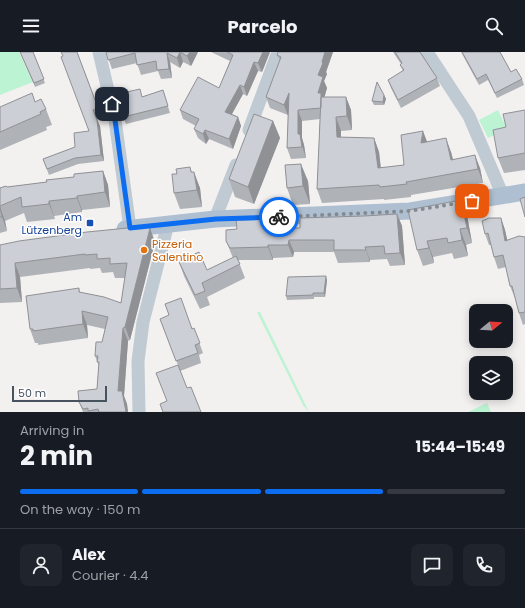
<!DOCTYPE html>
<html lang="en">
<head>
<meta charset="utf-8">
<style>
	:root { --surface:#171b24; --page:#20242c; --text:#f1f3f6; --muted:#9ea1a6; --line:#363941; --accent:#0c6df1 }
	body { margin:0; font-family:Poppins,sans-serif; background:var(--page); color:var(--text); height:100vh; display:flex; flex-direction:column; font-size:15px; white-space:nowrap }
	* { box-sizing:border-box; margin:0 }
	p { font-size:13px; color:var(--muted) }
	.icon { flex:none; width:22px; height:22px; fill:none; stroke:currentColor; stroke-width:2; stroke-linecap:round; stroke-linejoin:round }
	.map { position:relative; height:360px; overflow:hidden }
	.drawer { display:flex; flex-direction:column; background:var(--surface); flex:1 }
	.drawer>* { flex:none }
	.needle { width:26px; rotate:72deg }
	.buttons { position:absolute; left:469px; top:252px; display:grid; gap:8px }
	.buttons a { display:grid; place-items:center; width:44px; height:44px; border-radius:8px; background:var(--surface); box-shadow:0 2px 10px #0003; font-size:20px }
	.scale { position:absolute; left:12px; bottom:10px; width:95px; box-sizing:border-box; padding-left:4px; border:2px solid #47535f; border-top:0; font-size:11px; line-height:14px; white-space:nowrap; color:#47535f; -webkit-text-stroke:3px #fff; paint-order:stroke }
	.pin { position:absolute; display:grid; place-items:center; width:34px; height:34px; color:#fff; margin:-17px; border-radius:8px; box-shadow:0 2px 6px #0006 }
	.courier { position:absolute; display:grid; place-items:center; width:40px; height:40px; margin:-20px; border:3px solid #0c6df1; border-radius:50%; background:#fff; color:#222; box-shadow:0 1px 5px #0007 }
	.summary em { font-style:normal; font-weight:700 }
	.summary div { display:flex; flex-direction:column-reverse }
	.summary { display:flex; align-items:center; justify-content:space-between; height:68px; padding:0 20px }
	h1 { font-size:26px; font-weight:700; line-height:30px }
	.bar { display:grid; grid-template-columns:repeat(4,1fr); gap:6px 4px; align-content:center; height:48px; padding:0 20px }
	.bar i { height:5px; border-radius:3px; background:var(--line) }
	.bar .selected { background:var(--accent) }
	.bar p { grid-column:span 4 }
	.line { display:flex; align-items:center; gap:10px; padding:0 20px; border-top:1px solid var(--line) }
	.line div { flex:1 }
	.round { display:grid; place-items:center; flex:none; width:42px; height:42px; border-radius:8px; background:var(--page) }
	header { display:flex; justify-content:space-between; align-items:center; height:52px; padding:0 20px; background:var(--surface); font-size:18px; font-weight:700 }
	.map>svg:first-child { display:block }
	.green { fill:#bcf3d2 }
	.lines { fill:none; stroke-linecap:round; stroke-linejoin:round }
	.minor { stroke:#c0cad3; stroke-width:13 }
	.major { stroke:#aebfd1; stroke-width:17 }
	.wall { fill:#afb2b7 }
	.shaded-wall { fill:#8f9195 }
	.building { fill:#cccfd5; stroke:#8f9195 }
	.done { stroke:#838a92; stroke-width:4; stroke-dasharray:0 7.2 }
	.route { stroke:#0c6df1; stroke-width:5 }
	.transit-dot { fill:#1a4fb4; stroke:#fff; stroke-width:1.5 }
	.food-dot { fill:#e8710a; stroke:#fff; stroke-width:1.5 }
	.labels { text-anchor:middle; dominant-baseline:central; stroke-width:3; stroke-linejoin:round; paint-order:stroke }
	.transit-label { font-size:11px; fill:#164399; stroke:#fff; text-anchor:end }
	.food-label { font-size:11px; fill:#c56008; stroke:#fff; text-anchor:start }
</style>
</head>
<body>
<header><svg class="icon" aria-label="menu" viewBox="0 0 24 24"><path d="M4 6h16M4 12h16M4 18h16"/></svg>Parcelo<svg class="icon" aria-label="search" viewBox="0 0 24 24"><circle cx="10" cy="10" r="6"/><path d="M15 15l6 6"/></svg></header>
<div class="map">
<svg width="525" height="360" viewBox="0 0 525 360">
	<rect width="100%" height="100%" fill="#f3f0f0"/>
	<!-- green -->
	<path class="green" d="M0,0H19L33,30L0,43Z
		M498,58L507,77L488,86L479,68Z
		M257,260H260L309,360L305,355H304Z
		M487,351L491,360H468Z"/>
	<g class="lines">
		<!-- minor -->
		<path class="minor" d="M99,0L115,68L130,176
			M427,0L469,64L503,144
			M249,78L278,0
			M215,167L236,113
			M139,360L138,309L143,270L168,172"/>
		<!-- major -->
		<path class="major" d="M125,177L215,167L410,159L525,140"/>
	</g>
	<!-- wall -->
	<path class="wall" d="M20,0H33L45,31L35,35Z
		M77,0L101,62L96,64L100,74L104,109L78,112L49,123L43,107L75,95L89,79Z
		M106,0H198L191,14L183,10L180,16L170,10L172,26L161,27L158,19L141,23L137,11L112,17Z
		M211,0H270L262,20L258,19L247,44L243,42L232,62L238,65L241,74L233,97L209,87L206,92L198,86L194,77L196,74L183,67L180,58L219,36L230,9Z
		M278,0H333L326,20L327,22L324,29L327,36L324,45H346L351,58L352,78L341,79V85L374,86L379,100L381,116L404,113L427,90L451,100L453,107L480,116L483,131L411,143V145L384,148V147L322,151L317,137L320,67L302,69V86L304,93L306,106L291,107L287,96L288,63L270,56L266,45L280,9L277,3Z
		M393,0H420L437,26L440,34L401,56L391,36L388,28L403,19L400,13L401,12Z
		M461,0H500L511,20L522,27L524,33L497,46L488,28L479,33Z
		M163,38L170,61L126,72L123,65L142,45Z
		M384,43L386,47L384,53H374L372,49Z
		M35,50L46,57L52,73L46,75L47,78L0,98V55Z
		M525,58V118L504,121L498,106Z
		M273,69L280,86L254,152L235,145L229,127Z
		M103,119L108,133L110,155L82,158V160L54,164L55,167L27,170L24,161L5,169L7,179L0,181V136L47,130Z
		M192,120L200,136L202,155L180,157L174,141L177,122Z
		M308,129L310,152L293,153L287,136Z
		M461,148L467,163L472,191L466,193L468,204L454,207L452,201L433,205L434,211L423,214L417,198Z
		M397,162L402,174L405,213L390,214L387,207L370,208V210L338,211L334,200H294L293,205L273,206V208H238L245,226L207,245L210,253L200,257L184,224L179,210L207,218L233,206L226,189L237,177L278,167L282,176H300L364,164Z
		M501,166L505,178L507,188L525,185V272L523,273L519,261L515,246L510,234L506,215L498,217L494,205L491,193H489L485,182Z
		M155,190L130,288L128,289L124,344L127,352L128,360H83L79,350L97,337L99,314L95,304L102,290L105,277L87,273L88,286L38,293V291H35L30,277L79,236L80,240L121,251L125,226H115L113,220L102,221L100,216L90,217V216L20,225L22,250L0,251V193Z
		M327,228L325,245H314V247L287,248L286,244Z
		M160,267L193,277L194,276L203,301L199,303L201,311L180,319L167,349L178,313Z"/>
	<!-- shaded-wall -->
	<path class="shaded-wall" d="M180,0L183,10L180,16L177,6Z
		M190,0H198L191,14L187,4Z
		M263,0H270L262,20L258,11Z
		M325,0H333L326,20L327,22L324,29L327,36L324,47L325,52L318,41V23Z
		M167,1L170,10L172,26L169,17Z
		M254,10L258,19L247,44L244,35Z
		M240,33L243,42L228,69L225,60Z
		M289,41L288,64L284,53Z
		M384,43L386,47L384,53L383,50Z
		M346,45L351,58L352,78L347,64Z
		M298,58L302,69V86L304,93L306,106L298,82Z
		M238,65L241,74L233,97L229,87Z
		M336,65L341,79V98L337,85Z
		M97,68L100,74L104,109L101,103Z
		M273,69L280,86L254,152L248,135Z
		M205,78L209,87L206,92L203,82Z
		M423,79L428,92L421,91Z
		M374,86L379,100L382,129L378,116Z
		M446,86L451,100L456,121L451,108Z
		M475,103L480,116L483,131L478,117Z
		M301,112L308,129L310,152L303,134Z
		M190,115L195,130L194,120L200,136L202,155L191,120Z
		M103,119L108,133L110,155L105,140Z
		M77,144L82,158V160L77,146Z
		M461,148L467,163L472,191L467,176Z
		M49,149L55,167L49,152Z
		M0,155L5,169L7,179L2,165Z
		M397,162L402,174L405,213L400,201Z
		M501,166L505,178L510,200L505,189Z
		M278,167L283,179L278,176Z
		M150,176L155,190L130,288L125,275Z
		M460,177L466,193L468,204L462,188Z
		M289,188L294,200L293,205L288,193Z
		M427,189L433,205L434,211L429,196Z
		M268,193L273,206V208L268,195Z
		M365,195L370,208V210Z
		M15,211L20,225L22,250L17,236Z
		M326,224L327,228L325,245L324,241Z
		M82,259L87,273L88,286L83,272Z
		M123,276L128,289L124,344L127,352L128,360H126L118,339Z"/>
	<!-- building -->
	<path class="building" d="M20,0H33L44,27L34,31Z
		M61,0H77L98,56L93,58L97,68L101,103L75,106L47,117L43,107L75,95L74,81L89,79L61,5L63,4Z
		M106,0H190L187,4L180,0L177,6L167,1L169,17L157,18L156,9L137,13L135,1L108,8Z
		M227,0H263L258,11L254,10L244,35L240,33L225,60L238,65L229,87L205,78L203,82L194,77L199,67L180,58L198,25L219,36L233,3Z
		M278,0H325L322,10L323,11L318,23L323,25L318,41H321V56L298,58V82H300L302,95L287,96L289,41L284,53L266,45L281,5L277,3Z
		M395,0H420L437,26L398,48L388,28L404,18L400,13L402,11Z
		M462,0H500L511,20L516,17L522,27L495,41L486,22L477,27Z
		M377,30L384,43L383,50L372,49Z
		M140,37L142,45L163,38L168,54L123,65L118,42Z
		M32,41L35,50L41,47L46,57L40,60L41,62L0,80V55Z
		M321,45H346L347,64L336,65L337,85L374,86L378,116L404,113L401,83L423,79L421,91L446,86L451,108L475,103L478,117L406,130L407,132L380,135L379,133L317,137Z
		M525,58V101L498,106L493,78L506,75L503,62Z
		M254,62L273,69L248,135L229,127Z
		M301,112L303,134L287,136L285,113Z
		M190,115L191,120H194L197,138L174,141L172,122H177L176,117Z
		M103,119L105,140L77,144V146L49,149V152L22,155L21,145L0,154V136L6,134L7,135L47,130L46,128L74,125V122Z
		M525,145V165L520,147Z
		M461,148L467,176L460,177L462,188L448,191L447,186L427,189L429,196L417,198L408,158Z
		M0,155L2,165H0Z
		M397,162L400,201L385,202L384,194L365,195L366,198H334V188H289L288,193H268V195L230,196L226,189V178L237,177L236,168L278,167V176H300V166L364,164Z
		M489,166H501L505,189L519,184L525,185V260L519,261L512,234H510L503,203L494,205L488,181L485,182L482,169Z
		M148,174L150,176L125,275L123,276L118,339H122L126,360H99L98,357L88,359V356L83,357L79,350L78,339L97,337L99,310H97L98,304H95L96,290H102L108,265L82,259L83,272L33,279V277H30L26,244L79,236V240L104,245L121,251L127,211L110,212V206L97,207V202L85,203V202L15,211L17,236L0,237V193L19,189L87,180Z
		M199,200L207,218L236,204L240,212L202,231L205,239L195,243L179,210L180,209Z
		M326,224L324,241H313V243L286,244L288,225Z
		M181,246L192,277L194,276L200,291L195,293L198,301L176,309L160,267L169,263L165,252Z
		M178,313L187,336L191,335L201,360H163L160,352L167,349L156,321Z"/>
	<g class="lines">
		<!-- done -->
		<path class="done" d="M279,165L410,159L472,149"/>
		<!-- route -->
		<path class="route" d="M112,52L115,68L130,176L216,167L279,165"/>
	</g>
	<!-- markers -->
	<rect class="transit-dot" x="86" y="167" width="8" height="8" rx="2"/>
	<circle class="food-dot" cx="144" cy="198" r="4"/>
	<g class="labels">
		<!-- transit labels -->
		<g class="transit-label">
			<text x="82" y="165">Am<tspan x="82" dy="13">Lützenberg</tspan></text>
		</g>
		<!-- food labels -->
		<g class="food-label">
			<text x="152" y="192">Pizzeria<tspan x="152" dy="13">Salentino</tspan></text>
		</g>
	</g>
</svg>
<div class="buttons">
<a><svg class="needle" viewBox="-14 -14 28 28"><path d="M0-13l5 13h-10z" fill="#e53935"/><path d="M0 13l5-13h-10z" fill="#9ea1a6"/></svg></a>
<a><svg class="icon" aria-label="layers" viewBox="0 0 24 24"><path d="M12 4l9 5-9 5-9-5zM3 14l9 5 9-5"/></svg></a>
</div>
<div class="scale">50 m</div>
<div class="pin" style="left:472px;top:149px;background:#ea580c"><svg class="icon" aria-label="bag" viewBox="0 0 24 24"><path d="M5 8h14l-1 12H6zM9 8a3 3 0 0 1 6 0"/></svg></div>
<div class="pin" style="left:112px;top:52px;background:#1f2937"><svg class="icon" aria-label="home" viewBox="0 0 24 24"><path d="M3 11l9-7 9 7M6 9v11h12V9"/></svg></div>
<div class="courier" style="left:279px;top:165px"><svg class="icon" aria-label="bike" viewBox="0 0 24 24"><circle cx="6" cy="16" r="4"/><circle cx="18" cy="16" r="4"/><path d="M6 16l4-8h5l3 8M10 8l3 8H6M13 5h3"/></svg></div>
</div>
<section class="drawer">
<div class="summary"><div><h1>2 min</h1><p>Arriving in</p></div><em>15:44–15:49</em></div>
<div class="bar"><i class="selected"></i><i class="selected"></i><i class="selected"></i><i></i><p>On the way · 150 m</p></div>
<div class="line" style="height:72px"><a class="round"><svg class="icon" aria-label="person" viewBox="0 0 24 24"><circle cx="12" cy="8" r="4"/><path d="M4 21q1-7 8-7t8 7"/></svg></a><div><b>Alex</b><p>Courier · 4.4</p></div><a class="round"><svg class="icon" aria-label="chat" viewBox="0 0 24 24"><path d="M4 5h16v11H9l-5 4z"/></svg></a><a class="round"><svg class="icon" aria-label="phone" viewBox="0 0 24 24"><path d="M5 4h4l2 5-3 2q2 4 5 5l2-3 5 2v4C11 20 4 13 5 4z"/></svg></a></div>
</section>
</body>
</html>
